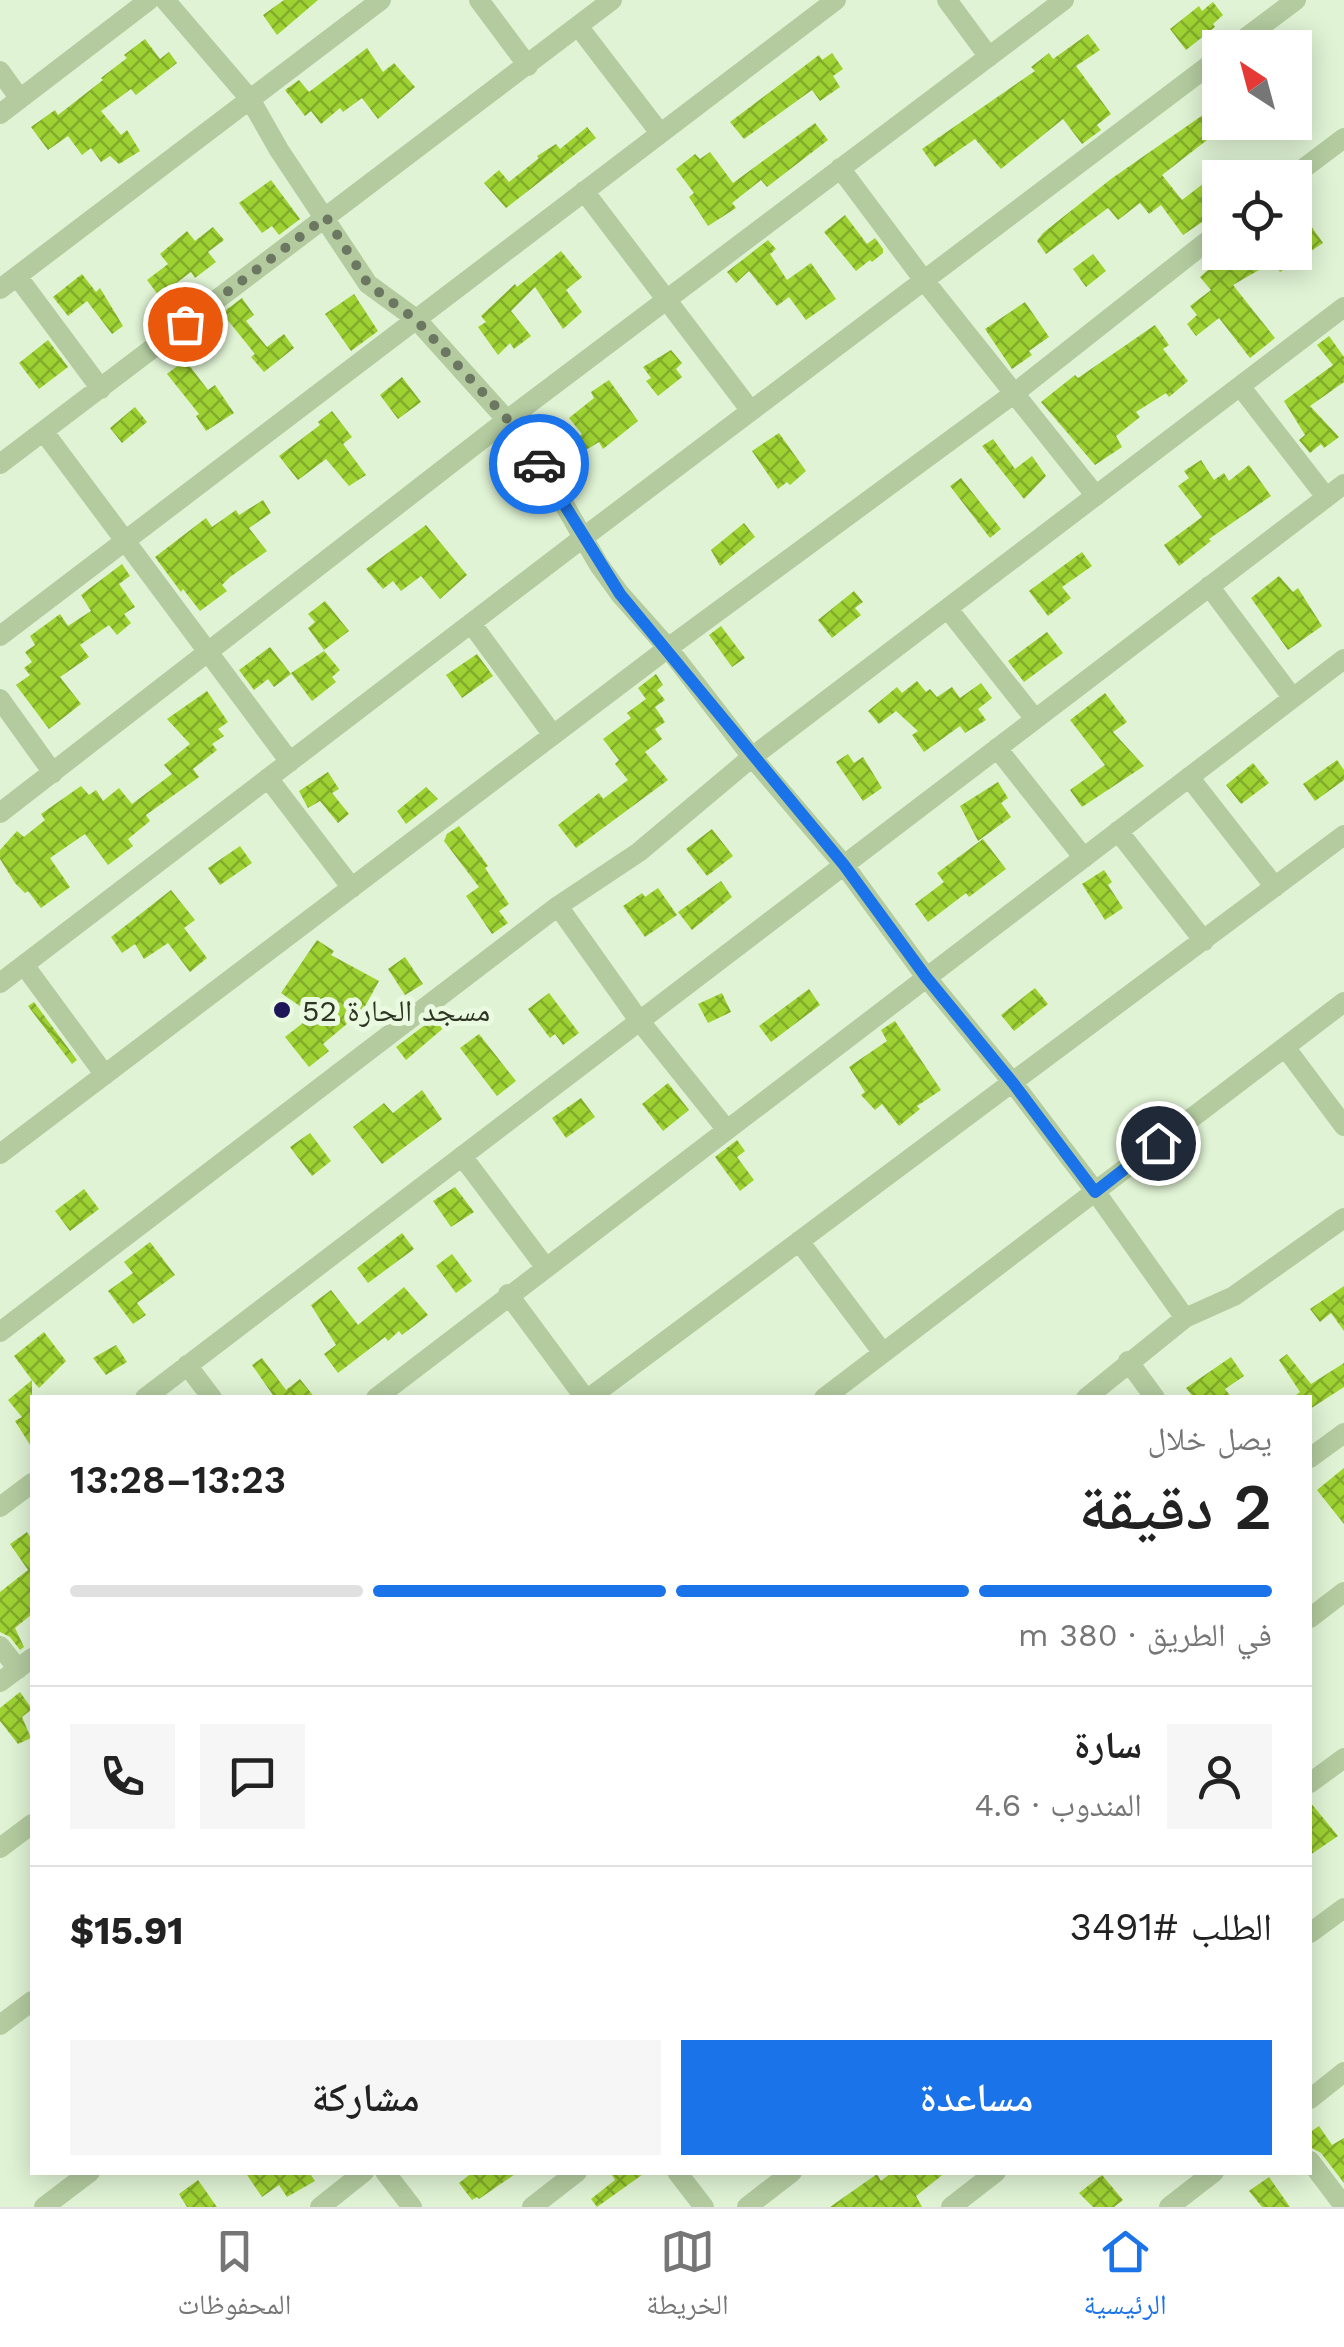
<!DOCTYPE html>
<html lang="ar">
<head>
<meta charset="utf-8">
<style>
	:root { --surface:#fff; --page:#f6f6f6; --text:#222; --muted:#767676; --line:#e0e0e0; --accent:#1a73e8 }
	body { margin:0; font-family:"Work Sans","Noto Naskh Arabic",sans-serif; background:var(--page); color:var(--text); direction:rtl; height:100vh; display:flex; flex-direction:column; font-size:38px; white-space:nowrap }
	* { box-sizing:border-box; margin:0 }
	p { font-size:32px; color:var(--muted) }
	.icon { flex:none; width:55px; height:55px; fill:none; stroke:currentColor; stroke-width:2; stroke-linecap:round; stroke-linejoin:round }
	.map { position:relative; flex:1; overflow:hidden; direction:ltr }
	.drawer { position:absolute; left:30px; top:1395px; width:1282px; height:780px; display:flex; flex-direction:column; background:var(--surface); border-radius:0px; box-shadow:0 5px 25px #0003; direction:rtl }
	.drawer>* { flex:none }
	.needle { width:65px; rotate:324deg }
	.fabs { position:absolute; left:1202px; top:30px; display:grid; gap:20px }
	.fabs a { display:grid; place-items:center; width:110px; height:110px; border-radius:0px; background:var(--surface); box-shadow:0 5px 25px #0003; font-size:50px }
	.pin { position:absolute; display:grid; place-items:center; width:85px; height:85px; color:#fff; margin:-42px; border:5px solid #fff; border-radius:50%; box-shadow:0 2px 10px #0007 }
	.courier { position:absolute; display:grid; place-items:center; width:100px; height:100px; margin:-50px; border:8px solid #1a73e8; border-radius:50%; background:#fff; color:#222; box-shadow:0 2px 12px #0007 }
	.head em { font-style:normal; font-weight:600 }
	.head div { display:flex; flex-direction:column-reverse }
	.head { display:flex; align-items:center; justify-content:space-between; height:170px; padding:0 40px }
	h1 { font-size:65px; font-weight:600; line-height:75px }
	.bar { display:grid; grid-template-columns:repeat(4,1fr); gap:15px 10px; align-content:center; height:120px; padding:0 40px }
	.bar i { height:12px; border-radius:8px; background:var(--line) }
	.bar .selected { background:var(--accent) }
	.bar p { grid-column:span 4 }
	.line { display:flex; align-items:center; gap:25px; padding:0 40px; border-top:2px solid var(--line) }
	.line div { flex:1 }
	.round { display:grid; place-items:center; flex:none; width:105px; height:105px; border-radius:0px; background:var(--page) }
	.primary-button { display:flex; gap:20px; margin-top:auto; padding:20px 40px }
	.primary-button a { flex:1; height:115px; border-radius:0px; background:var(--accent); color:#fff; font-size:40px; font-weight:600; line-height:115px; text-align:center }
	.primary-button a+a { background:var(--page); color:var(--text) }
	.tab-bar { display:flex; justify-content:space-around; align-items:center; height:140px; border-top:2px solid var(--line); background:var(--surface); font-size:28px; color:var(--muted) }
	.tab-bar a { display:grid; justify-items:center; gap:5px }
	.tab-bar .selected { color:var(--accent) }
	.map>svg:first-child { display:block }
	.building { fill:url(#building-cross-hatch) }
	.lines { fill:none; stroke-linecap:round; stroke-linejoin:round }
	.minor { stroke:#b3cb9f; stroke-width:20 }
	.done { stroke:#6c7761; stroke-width:10; stroke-dasharray:0 18 }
	.route { stroke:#1a73e8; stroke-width:12 }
	.poi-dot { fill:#1f1658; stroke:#eafae0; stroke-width:4 }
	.labels { text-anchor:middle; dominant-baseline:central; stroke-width:10; stroke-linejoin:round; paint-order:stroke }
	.poi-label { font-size:30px; fill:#2d3423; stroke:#eafae0; text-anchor:start }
</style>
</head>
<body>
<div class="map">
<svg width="1344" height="2207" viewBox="0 0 1344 2207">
	<defs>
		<pattern id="building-cross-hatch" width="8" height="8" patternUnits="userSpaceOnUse" patternTransform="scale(2.5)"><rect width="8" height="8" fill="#9ed232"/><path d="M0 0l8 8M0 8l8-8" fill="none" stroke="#81ab2a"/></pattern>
	</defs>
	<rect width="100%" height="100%" fill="#e0f3d4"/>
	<!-- building -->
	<path class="building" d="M284,0H318L277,35L263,15Z
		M1213,2L1223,15L1213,24L1215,27L1186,50L1170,29L1199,6L1202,11Z
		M1088,34L1100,50L1076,66L1111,114L1097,125L1101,130L1082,144L1063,119L1001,169L975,139L935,167L922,149L1035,71L1031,67L1049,53L1053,59Z
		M145,39L160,59L169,52L177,63L136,95L131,89L101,111L121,135L127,130L140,151L119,164L110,156L101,162L91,148L82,155L68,136L48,150L31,127L55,110L58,115L103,80L101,78L127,58L124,55Z
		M367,48L383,72L394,63L415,87L378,119L362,98L343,112L340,108L321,124L311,111L305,116L285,90L299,80L309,92Z
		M832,53L843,69L833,76L840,87L820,101L812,90L744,139L730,122L819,55L822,60Z
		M1220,103V130L1162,175L1182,200L1208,180L1220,195V210L1183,235L1161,205L1149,214L1140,203L1118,220L1108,208L1046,254L1037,241L1043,233L1111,179Z
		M815,123L828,140L767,187L761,180L732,203L736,208L708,226L689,197L694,193L676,169L695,154L700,159L710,152L733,183Z
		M587,127L596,138L506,208L484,183L499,170L509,182L539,158L537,156L556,144L560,149Z
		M271,180L300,219L279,235L272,226L262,233L239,203Z
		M1295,203L1323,243L1280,272L1273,262L1233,285L1275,338L1250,358L1219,318L1196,336L1187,324L1197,315L1190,306L1211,290L1200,277L1216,263L1211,256L1215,252H1295Z
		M845,215L867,244L875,238L883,249V253L872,262L870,260L856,271L824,232Z
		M213,227L224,240L208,252L216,262L195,278L191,272L159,296L147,280L168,264L160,254L187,231L195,241Z
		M768,240L776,249L770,254L787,280L811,263L836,299L806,320L789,297L777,306L749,271L736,283L727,272Z
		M561,251L582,277L566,290L582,312L563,329L535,287L511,311L531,336L514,349L510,343L498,355L478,327L486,322L481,316L515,284L517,287Z
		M1093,254L1106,271L1086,287L1073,269Z
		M82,274L96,292L100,288L123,326L112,334L87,301L68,316L53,297Z
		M354,294L378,331L351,351L325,314Z
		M242,298L254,315L246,321L267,347L284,334L294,348L264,372L251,357L255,354L222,313Z
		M1025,302L1049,337L1029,351L1032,355L1012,369L985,329Z
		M1155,325L1169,345L1163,349L1188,381L1169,397L1166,393L1136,412L1140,417L1116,436L1122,447L1095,465L1041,402L1075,375L1078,378Z
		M1329,336L1344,357V382L1310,406L1339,437L1324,448L1321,444L1310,453L1299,440L1305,435L1284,401L1333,365L1317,345Z
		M48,340L68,367L39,389L19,363Z
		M671,350L682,363L676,369L682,377L658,396L646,381L651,378L643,367Z
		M185,360L208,390L215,385L234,413L206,431L196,416L199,414L167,374Z
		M402,377L421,402L398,419L380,395Z
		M609,380L638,421L603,449L599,442L576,456L568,443L582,434L569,418L594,398L591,392Z
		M135,407L147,422L122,443L110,428Z
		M332,411L352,437L343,444L366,475L349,486L326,459L298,480L279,456L320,425L318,422Z
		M779,433L806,471L790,485L787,482L778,489L752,451Z
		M993,439L1015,469L1032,456L1046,476L1024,499L982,446Z
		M1201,460L1214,480L1224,473L1229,481L1249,465L1271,496L1209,539L1211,541L1179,566L1164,545L1202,517L1178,486L1189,478L1184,471Z
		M961,478L1001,529L990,538L950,486Z
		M263,500L271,513L249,528L267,551L230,577L222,585L227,591L200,611L183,589L181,592L155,557L206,518L212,527L236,510L239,515Z
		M744,523L755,537L720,566L711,550Z
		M426,525L467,575L440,599L421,576L401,591L393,581L383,589L366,569Z
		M1082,552L1092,566L1062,587L1071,598L1048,616L1029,591Z
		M122,564L130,576L119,584L135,607L124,614L131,623L117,635L109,625L80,645L89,657L60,677L81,704L49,729L16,685L30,675L24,668L32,662L25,652L35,645L30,636L60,614L68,626L91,611L81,595Z
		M1279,576L1293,592L1298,588L1322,626L1288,650L1251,598Z
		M854,591L863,602L855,608L861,615L832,638L818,620Z
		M325,601L349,631L324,650L308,628L315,622L308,614Z
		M721,626L745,658L732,667L709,635Z
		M1047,632L1063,653L1024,682L1008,661Z
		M270,647L291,674L274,687L268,679L254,690L239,670Z
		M324,651L340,670L332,677L336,682L312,701L291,673Z
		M477,654L493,676L462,698L446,675Z
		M656,674L663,685L657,690L665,700L655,707L665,722L655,729L662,739L645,752L668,780L576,848L558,825L599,793L603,799L628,780L615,764L619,760L603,739L631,718L627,713L646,699L638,688Z
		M917,681L926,692L930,689L937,697L952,687L960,698L981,683L992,698L978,709L986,720L965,733L960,726L924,752L912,735L918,731L896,711L879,724L868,711L897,687L902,693Z
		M207,691L228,722L218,729L224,736L212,744L217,750L193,769L199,777L146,815L150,821L128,839L133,846L108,865L85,834L50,858L70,887L41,908L28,891L25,893L15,883L0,859V850L17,831L24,837L45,820L41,814L81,786L89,795L96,790L103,801L119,788L132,804L172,774L164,765L190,744L167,719Z
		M1105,693L1127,722L1113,732L1144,766L1082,807L1070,790L1105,765L1070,720Z
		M848,754L854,763L863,757L882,788L863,801L836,762Z
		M1337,760L1344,770V780L1315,801L1303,784Z
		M1253,763L1269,783L1241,804L1226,785Z
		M328,772L339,789L332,793L349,814L338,823L320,801L308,808L299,791Z
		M998,782L1008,798L1001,803L1011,817L978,841L960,806Z
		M426,787L438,799L406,824L397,811Z
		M459,826L488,866L485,868L509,904L499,911L508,923L492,934L466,896L479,887L444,841L447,834Z
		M712,829L733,856L707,876L686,849Z
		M983,839L1006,869L969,897L966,893L928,922L915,904L944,882L937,873Z
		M240,846L252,863L220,885L208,868Z
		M1104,870L1112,882L1108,885L1123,908L1105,920L1082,884Z
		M721,881L732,897L692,930L678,912Z
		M658,888L677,915L645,937L623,906L642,893L645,897Z
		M171,890L195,920L184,928L207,958L190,972L168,943L144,959L135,944L122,953L111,937Z
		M317,940L334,951L331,955L379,981L354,1026L348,1023L323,1044L329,1051L309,1067L285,1037L313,1015L281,993Z
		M405,957L423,984L405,995L388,969Z
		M1035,988L1048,1004L1014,1031L1001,1015Z
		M809,989L820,1005L771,1042L759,1026Z
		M549,993L579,1033L563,1045L555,1034L550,1038L528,1009Z
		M722,993L731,1012L708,1023L698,1004Z
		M34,1002L77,1060L72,1064L28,1006Z
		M438,1015L447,1025L406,1060L396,1047Z
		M895,1021L941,1090L917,1106L920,1109L899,1126L882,1104L875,1110L861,1095L865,1092L849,1067L887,1041L881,1030Z
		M479,1034L516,1081L497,1096L460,1048Z
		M668,1083L689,1110L663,1131L642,1104Z
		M422,1090L442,1119L382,1164L353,1127L384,1103L393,1113Z
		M581,1098L595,1117L566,1138L552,1118Z
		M310,1133L331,1161L312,1176L290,1147Z
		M737,1140L745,1151L737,1157L754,1180L740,1191L715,1157Z
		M455,1187L474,1212L451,1227L433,1201Z
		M84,1189L99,1209L70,1231L55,1211Z
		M402,1233L414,1249L368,1283L357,1268Z
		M150,1242L175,1275L137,1303L146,1315L133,1324L108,1291L133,1273L124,1262Z
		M452,1254L472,1281L456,1293L436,1266Z
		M1344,1286V1331L1331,1313L1320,1322L1310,1309Z
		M404,1287L428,1315L402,1335L399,1331L388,1341L385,1337L338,1373L324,1354L336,1345L311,1305L331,1290L358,1325Z
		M44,1332L66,1361L39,1388L32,1380V1448L15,1421L22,1417L8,1400L32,1380L14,1356Z
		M116,1345L127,1362L106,1375L93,1358Z
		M1287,1354L1311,1384L1344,1363V1387L1310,1409V1398H1292L1300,1392L1279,1360Z
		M1231,1357L1244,1376L1225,1389L1232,1398H1194L1186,1388Z
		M262,1358L286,1390L300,1379L315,1398H275L252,1365Z
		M1344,1468V1524L1317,1490Z
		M27,1532L32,1540V1614L15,1628L24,1647L20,1650L10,1637L0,1632V1592L28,1570L10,1544Z
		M20,1692L32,1709L22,1717L31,1738L18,1744L0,1721V1708Z
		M1310,1802L1338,1836L1310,1855Z
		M1319,2126L1332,2145L1344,2138V2183L1321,2153L1310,2147V2132Z
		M245,2172H309L315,2181L287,2197L279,2185L262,2197Z
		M473,2172H518L479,2199L477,2197L472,2200L459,2183Z
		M610,2172H646L597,2207L591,2199L615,2180Z
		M892,2172H946L916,2196L922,2207H830L877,2174L881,2181Z
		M1102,2175L1123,2200L1114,2207H1093L1079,2193Z
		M1269,2177L1290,2207H1262L1249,2191Z
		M198,2180L217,2207H187L179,2194Z"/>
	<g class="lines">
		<!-- minor -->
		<path class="minor" d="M165,0L250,99L279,150L368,284L416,319L507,420L546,473L599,565L620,594L668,648L752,757L844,865L926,977L1013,1083L1095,1191L1185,1318
			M479,0L528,66
			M947,0L989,57
			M578,26L660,133
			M1232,48L1296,0
			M0,71L20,99
			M0,114L149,0
			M840,168L923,279L1096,496
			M1291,178L1344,138
			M584,191L751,411
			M17,276L101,389
			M0,289L381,0
			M1240,386L1326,497
			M44,432L290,762
			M0,464L612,0
			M1209,586L1292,697
			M948,609L1035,719
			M471,623L553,735
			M0,636L836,0
			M0,699L53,773
			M997,748L1084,858
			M1189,777L1275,887
			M268,778L352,888
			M0,813L507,420L1064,0
			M1118,831L1204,941
			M558,906L638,1019L727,1130
			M24,965L105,1075
			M0,983L584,537L1220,57
			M1285,1047L1344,1126
			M0,1154L668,648L1016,392L1220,231
			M462,1156L546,1268
			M799,1241L883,1353
			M508,1294L585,1398
			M0,1332L558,906L639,852L752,757L1344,307
			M1128,1361L1155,1398
			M187,1365L212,1398
			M145,1398L1344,484
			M376,1398L1344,659
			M589,1398L1344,835
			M824,1398L1344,1002
			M1086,1398L1185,1318L1234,1296L1344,1218
			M1310,1458L1344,1433
			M0,1507L32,1483
			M1310,1618L1344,1592
			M0,1646L18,1669
			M0,1682L32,1658
			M1310,1783L1344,1758
			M0,1848L32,1824
			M1310,1933L1344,1908
			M0,2025L32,2001
			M1310,2099L1344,2072
			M1310,2161L1344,2206
			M385,2172L412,2207
			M677,2172L704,2207
			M44,2207L90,2172
			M320,2207L364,2172
			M532,2207L577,2172
			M747,2207L792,2172
			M951,2207L996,2172
			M1169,2207L1214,2172"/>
	</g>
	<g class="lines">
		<!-- done -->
		<path class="done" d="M185,324L326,217L368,284L416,320L508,420L539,464"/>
		<!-- route -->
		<path class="route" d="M539,464L620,594L844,865L926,977L1013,1083L1095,1192L1158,1143"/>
	</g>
	<!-- markers -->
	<circle class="poi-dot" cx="282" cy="1010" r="10"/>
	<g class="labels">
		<!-- poi labels -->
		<g class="poi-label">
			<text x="302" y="1010">مسجد الحارة 52</text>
		</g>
	</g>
</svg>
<div class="fabs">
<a><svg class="needle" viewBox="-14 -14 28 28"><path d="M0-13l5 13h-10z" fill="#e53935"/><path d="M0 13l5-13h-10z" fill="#767676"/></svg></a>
<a><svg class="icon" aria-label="locate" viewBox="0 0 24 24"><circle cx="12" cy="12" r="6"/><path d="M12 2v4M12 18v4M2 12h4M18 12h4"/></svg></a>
</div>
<div class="pin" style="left:185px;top:324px;background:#ea580c"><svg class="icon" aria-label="bag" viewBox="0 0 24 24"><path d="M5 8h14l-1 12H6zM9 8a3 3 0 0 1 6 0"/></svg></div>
<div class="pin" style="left:1158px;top:1143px;background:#1f2937"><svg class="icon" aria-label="home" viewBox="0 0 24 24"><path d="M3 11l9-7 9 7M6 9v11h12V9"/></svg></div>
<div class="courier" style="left:539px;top:464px"><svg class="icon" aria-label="car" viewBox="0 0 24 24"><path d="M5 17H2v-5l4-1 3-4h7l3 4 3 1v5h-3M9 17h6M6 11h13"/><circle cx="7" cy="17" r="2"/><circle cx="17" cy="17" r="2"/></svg></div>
<section class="drawer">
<div class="head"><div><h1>2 دقيقة</h1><p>يصل خلال</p></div><em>13:23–13:28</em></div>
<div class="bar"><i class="selected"></i><i class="selected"></i><i class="selected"></i><i></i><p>في الطريق · 380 m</p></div>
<div class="line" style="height:180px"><a class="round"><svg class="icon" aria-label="person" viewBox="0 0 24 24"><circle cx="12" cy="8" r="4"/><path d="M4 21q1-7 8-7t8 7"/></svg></a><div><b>سارة</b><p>المندوب · 4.6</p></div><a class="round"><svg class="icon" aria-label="chat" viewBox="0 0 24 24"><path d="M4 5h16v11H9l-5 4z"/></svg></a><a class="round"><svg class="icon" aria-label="phone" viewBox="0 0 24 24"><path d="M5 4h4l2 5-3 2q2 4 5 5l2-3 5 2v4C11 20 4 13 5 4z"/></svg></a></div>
<div class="line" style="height:130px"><div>الطلب #3491</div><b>$15.91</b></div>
<div class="primary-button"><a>مساعدة</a><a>مشاركة</a></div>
</section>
</div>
<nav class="tab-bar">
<a class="selected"><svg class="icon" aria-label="home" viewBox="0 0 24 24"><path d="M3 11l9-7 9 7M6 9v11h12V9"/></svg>الرئيسية</a>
<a><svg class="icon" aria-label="map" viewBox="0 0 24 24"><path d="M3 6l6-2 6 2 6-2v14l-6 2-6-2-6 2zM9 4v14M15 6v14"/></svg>الخريطة</a>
<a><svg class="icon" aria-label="saved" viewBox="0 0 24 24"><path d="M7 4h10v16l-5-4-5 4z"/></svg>المحفوظات</a>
</nav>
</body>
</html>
